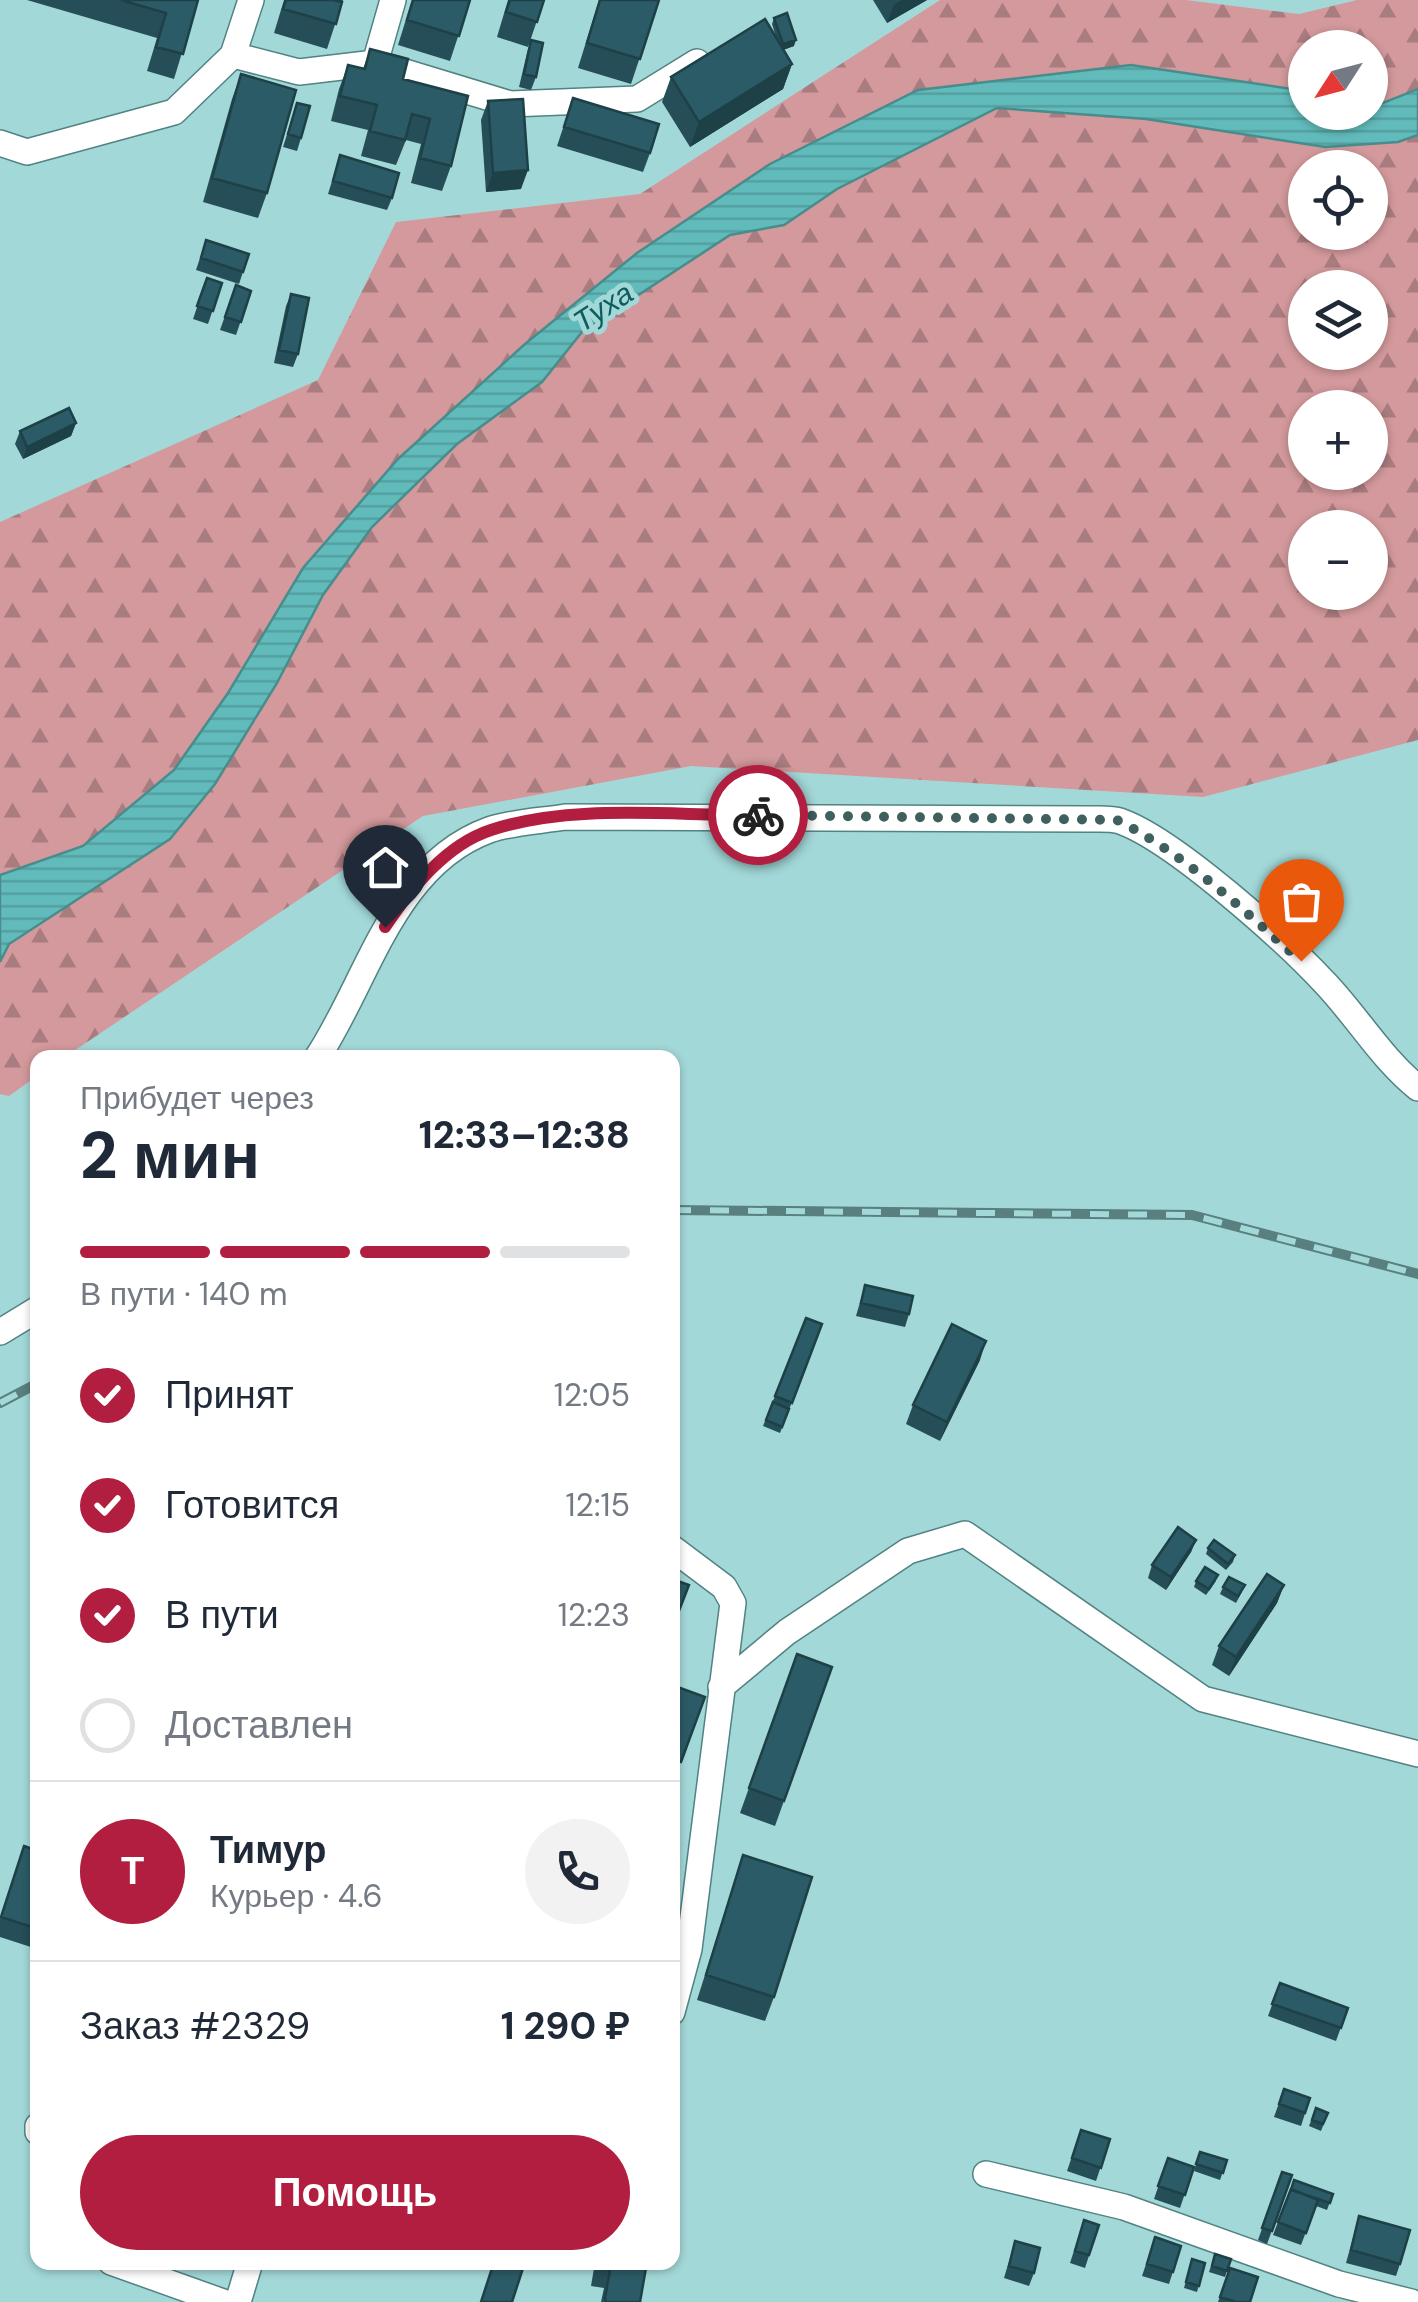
<!DOCTYPE html>
<html lang="ru">
<head>
<meta charset="utf-8">
<style>
	:root { --surface:#fff; --page:#f2f2f3; --text:#1f2937; --muted:#747a83; --line:#e0e1e3; --accent:#b11e3f }
	body { margin:0; font-family:"DM Sans",sans-serif; background:var(--page); color:var(--text); height:100vh; display:flex; flex-direction:column; font-size:38px; white-space:nowrap }
	* { box-sizing:border-box; margin:0 }
	p { font-size:32px; color:var(--muted) }
	.icon { flex:none; width:55px; height:55px; fill:none; stroke:currentColor; stroke-width:2; stroke-linecap:round; stroke-linejoin:round }
	.map { position:relative; flex:1; overflow:hidden }
	.panel { position:absolute; left:30px; top:1050px; width:650px; height:1220px; display:flex; flex-direction:column; background:var(--surface); border-radius:20px; box-shadow:0 2px 8px #0004 }
	.panel>* { flex:none }
	.needle { width:65px; rotate:234deg }
	.fabs { position:absolute; left:1288px; top:30px; display:grid; gap:20px }
	.fabs a { display:grid; place-items:center; width:100px; height:100px; border-radius:50%; background:var(--surface); box-shadow:0 2px 8px #0004; font-size:50px }
	.pin { position:absolute; display:grid; place-items:center; width:85px; height:85px; color:#fff; margin:-102px -42px; border-radius:50% 50% 50% 0; rotate:-45deg; box-shadow:0 0 10px #0007 }
	.pin .icon { rotate:45deg }
	.courier { position:absolute; display:grid; place-items:center; width:100px; height:100px; margin:-50px; border:8px solid #b11e3f; border-radius:50%; background:#fff; color:#222; box-shadow:0 2px 12px #0007 }
	.headline em { font-style:normal; font-weight:800 }
	.headline div { display:flex; flex-direction:column-reverse }
	.headline { display:flex; align-items:center; justify-content:space-between; height:170px; padding:0 50px }
	h1 { font-size:65px; font-weight:800; line-height:75px }
	.bar { display:grid; grid-template-columns:repeat(4,1fr); gap:15px 10px; align-content:center; height:120px; padding:0 50px }
	.bar i { height:12px; border-radius:8px; background:var(--line) }
	.bar .current { background:var(--accent) }
	.bar p { grid-column:span 4 }
	.line { display:flex; align-items:center; gap:25px; padding:0 50px; border-top:2px solid var(--line) }
	.line div { flex:1 }
	.round { display:grid; place-items:center; flex:none; width:105px; height:105px; border-radius:52px; background:var(--page) }
	ol { padding:0 50px; list-style:none }
	li { display:flex; align-items:center; gap:30px; height:110px }
	li p { margin-inline-start:auto }
	li .icon { padding:10px; border-radius:50%; background:var(--accent); color:#fff; stroke-width:4 }
	li:last-child { color:var(--muted) }
	li i { width:55px; height:55px; border:5px solid var(--line); border-radius:50% }
	.action { display:flex; gap:20px; margin-top:auto; padding:20px 50px }
	.action a { flex:1; height:115px; border-radius:60px; background:var(--accent); color:#fff; font-size:40px; font-weight:800; line-height:115px; text-align:center }
	.map>svg:first-child { display:block }
	.forest { fill:url(#forest-firs); fill-rule:evenodd }
	.water { fill:url(#water-rules); stroke:#488c8c; stroke-width:2.5 }
	.lines { fill:none; stroke-linecap:round; stroke-linejoin:round }
	.minor-casing { stroke:#508382; stroke-width:28 }
	.minor { stroke:#fff; stroke-width:25 }
	.rail-casing { stroke:#597f7f; stroke-width:10 }
	.rail { stroke:#a3d8d8; stroke-width:6; stroke-dasharray:19; stroke-linecap:butt }
	.wall { fill:#254e58 }
	.shaded-wall { fill:#1e4047 }
	.building { fill:#2b5b66; stroke:#1e4047; stroke-width:2.5 }
	.done { stroke:#406060; stroke-width:10; stroke-dasharray:0 18 }
	.route { stroke:#b11e3f; stroke-width:12 }
	.labels { text-anchor:middle; dominant-baseline:central; stroke-width:10; stroke-linejoin:round; paint-order:stroke }
	.water-label { font-size:30px; font-style:italic; fill:#0e5c5d; stroke:#a3d8d8 }
</style>
</head>
<body>
<div class="map">
<svg width="1418" height="2302" viewBox="0 0 1418 2302">
	<defs>
		<pattern id="forest-firs" width="22" height="20" patternUnits="userSpaceOnUse" patternTransform="scale(2.5)"><rect width="22" height="20" fill="#d3999c"/><path d="M5 1l3.5 6h-7zM16 11l3.5 6h-7z" fill="#a97c7f"/></pattern>
		<pattern id="water-rules" width="6" height="5" patternUnits="userSpaceOnUse" patternTransform="scale(2.5)"><rect width="6" height="5" fill="#62bbbb"/><path d="M0 2.5h6" fill="none" stroke="#54a0a0"/></pattern>
	</defs>
	<rect width="100%" height="100%" fill="#a3d8d8"/>
	<!-- forest -->
	<path class="forest" d="M940,0H1186L1299,14L1357,0H1418V740L1203,797L691,766L423,816L65,1057L38,1058L37,1076L9,1096L0,1094V522L318,380L396,222L640,194ZM1305,48H1370V112H1305ZM1305,168H1370V232H1305ZM1305,288H1370V352H1305ZM1305,408H1370V472H1305ZM1305,528H1370V592H1305Z"/>
	<!-- water -->
	<path class="water" d="M1131,65L1305,91V112H1370V108L1418,89V135L1398,142L1325,147L1146,119L997,108L837,189L784,225L730,235L582,332L542,382L457,444L372,527L323,595L277,683L215,784L170,839L9,944L0,962V875L83,846L174,770L228,693L303,568L398,459L525,344L637,253L770,164L918,90Z"/>
	<g class="lines">
		<!-- minor casing -->
		<g class="minor-casing">
			<path id="minor" d="M233,55L299,72L375,63L510,104L637,99L697,62
				M375,63L393,0
				M0,143L27,152L174,112L233,55L251,0
				M317,1058C368,981 393,865 489,830C512,822 541,821 565,817L1089,819C1099,819 1111,818 1120,821C1174,840 1285,940 1326,984C1358,1018 1382,1059 1418,1088
				M0,1332L38,1309
				M672,1548L724,1587L733,1603L689,1949L672,2012
				M721,1687L787,1632L908,1551L965,1534L1203,1699L1418,1754
				M38,2126V2132
				M986,2174L1124,2207L1339,2284L1411,2302
				M111,2262L223,2302
				M238,2302L250,2262"/>
		</g>
		<!-- minor -->
		<use href="#minor" class="minor"/>
		<!-- rail casing -->
		<g class="rail-casing">
			<path id="rail" d="M672,1210L1192,1215L1418,1274
				M0,1403L38,1383"/>
		</g>
		<!-- rail -->
		<use href="#rail" class="rail"/>
	</g>
	<!-- wall -->
	<path class="wall" d="M27,0H198L174,79L147,71L157,38Z
		M284,0H343L327,49L274,33Z
		M412,0H470L450,61L398,45Z
		M508,0H544L528,47L497,37Z
		M599,0H659L631,84L578,68Z
		M873,0H927L887,23Z
		M774,18L794,46L783,50L792,64L783,89L690,147L662,102L671,77L776,37L772,24Z
		M531,40L536,77L531,90L519,87L527,53Z
		M370,49L403,79L468,96L451,166L442,191L411,183L421,144L406,140L396,165L361,156L368,130L331,121L339,89L348,65L363,69Z
		M241,74L267,193L258,218L203,202L232,99Z
		M573,98L650,153L643,172L557,146Z
		M488,101L521,189L486,192L481,120Z
		M297,103L301,138L297,151L283,147Z
		M340,155L392,198L387,210L328,194Z
		M206,240L249,254L239,284L196,270Z
		M207,278L222,283L208,324L193,319Z
		M236,285L251,291L236,335L220,330Z
		M291,294L298,354L293,367L274,363L286,306Z
		M76,423L71,436L23,459L15,444L20,431Z
		M865,1285L909,1314L905,1327L856,1316Z
		M806,1318L822,1324L780,1433L763,1426Z
		M980,1360L940,1441L906,1424L913,1405Z
		M1196,1540L1191,1552L1166,1590L1148,1578L1152,1565Z
		M1208,1548L1235,1555L1233,1562L1226,1570L1206,1554Z
		M1196,1581H1216L1206,1595L1194,1587Z
		M1284,1585L1277,1603L1229,1676L1212,1665L1219,1646Z
		M1223,1587L1242,1592L1236,1603L1220,1594Z
		M797,1654L832,1667L775,1826L740,1813Z
		M672,1685L705,1697L672,1785Z
		M24,1846L38,1851L37,1949L0,1937V1919Z
		M743,1855L774,1997L765,2021L697,2000Z
		M1280,1983L1348,2008L1336,2041L1268,2016Z
		M1284,2089L1310,2098L1301,2126L1274,2117Z
		M1316,2108L1328,2113L1321,2131L1309,2126Z
		M1081,2130L1110,2139L1096,2181L1067,2171Z
		M1200,2152L1227,2160L1220,2180L1194,2171Z
		M1168,2158L1194,2167L1180,2208L1154,2199Z
		M1282,2172L1292,2175L1267,2244L1258,2240Z
		M1294,2180L1333,2194L1327,2210L1316,2206L1301,2245L1273,2235Z
		M1359,2216L1400,2264L1396,2276L1346,2263Z
		M1084,2220L1099,2225L1085,2268L1070,2263Z
		M1155,2237L1181,2246L1169,2284L1142,2276Z
		M1015,2241L1034,2273L1029,2286L1004,2278Z
		M1215,2254L1231,2259L1225,2277L1209,2272Z
		M1192,2259L1205,2263L1197,2292L1184,2288Z
		M595,2262H647L640,2302H601L604,2288L591,2286Z
		M1230,2268L1250,2302H1218Z"/>
	<!-- shaded-wall -->
	<path class="shaded-wall" d="M902,0H927L887,23L894,5Z
		M796,40L794,46L780,51L783,44Z
		M792,64L783,89L690,147L699,122Z
		M528,170L521,189L486,192L493,173Z
		M76,423L71,436L23,459L27,447Z
		M986,1341L980,1360L940,1441L947,1422Z
		M1196,1540L1191,1552L1166,1590L1171,1577Z
		M1284,1585L1277,1603L1229,1676L1236,1657Z"/>
	<!-- building -->
	<path class="building" d="M121,0H198L183,54L156,47L166,13Z
		M286,0H333L342,2L336,24L283,9Z
		M413,0H470L459,36L407,20Z
		M510,0H544L537,22L506,12Z
		M600,0H659L640,59L587,43Z
		M787,13L796,40L783,44L774,18Z
		M765,19L792,64L699,122L671,77Z
		M531,40L543,43L536,77L524,74Z
		M370,49L408,59L403,79L468,96L451,166L420,158L430,119L412,114L405,140L370,131L377,105L340,96L348,65L365,69Z
		M241,74L296,90L267,193L212,178Z
		M573,98L659,124L650,153L564,127Z
		M523,99L528,170L493,173L488,101Z
		M297,103L310,106L301,138L288,134Z
		M340,155L399,173L392,198L333,181Z
		M206,240L249,254L243,272L201,258Z
		M207,278L222,283L213,311L197,306Z
		M236,285L251,291L241,322L225,317Z
		M291,294L309,298L298,354L279,350Z
		M69,408L76,423L27,447L20,431Z
		M865,1285L913,1296L909,1314L861,1303Z
		M806,1318L822,1324L792,1403L775,1396Z
		M952,1324L986,1341L947,1422L913,1405Z
		M773,1402L789,1409L782,1427L766,1420Z
		M1178,1527L1196,1540L1171,1577L1152,1565Z
		M1214,1540L1235,1555L1228,1564L1208,1548Z
		M1205,1567L1218,1575L1209,1589L1196,1581Z
		M1267,1574L1284,1585L1236,1657L1219,1646Z
		M1229,1577L1245,1585L1238,1596L1223,1587Z
		M672,1579L689,1585L675,1621L672,1620Z
		M797,1654L832,1667L784,1801L749,1788Z
		M672,1685L705,1697L681,1762L672,1759Z
		M24,1846L38,1851V1929L1,1917Z
		M743,1855L812,1877L774,1997L706,1975Z
		M1280,1983L1348,2008L1341,2028L1272,2004Z
		M1284,2089L1310,2098L1305,2113L1279,2104Z
		M1316,2108L1328,2113L1323,2124L1312,2120Z
		M1081,2130L1110,2139L1101,2168L1072,2158Z
		M1200,2152L1227,2160L1223,2173L1196,2164Z
		M1168,2158L1194,2167L1185,2195L1158,2186Z
		M1282,2172L1292,2175L1272,2231L1262,2228Z
		M1294,2180L1333,2194L1330,2203L1291,2190Z
		M1291,2189L1318,2200L1306,2233L1278,2222Z
		M1359,2216L1410,2230L1400,2264L1351,2250Z
		M1084,2220L1099,2225L1089,2255L1075,2251Z
		M1155,2237L1181,2246L1173,2272L1147,2264Z
		M1015,2241L1040,2248L1034,2273L1009,2266Z
		M1215,2254L1231,2259L1227,2271L1212,2266Z
		M1192,2259L1205,2263L1199,2286L1186,2282Z
		M494,2262H525L512,2302H481Z
		M598,2262H647L640,2302H606L605,2298L610,2270L598,2267Z
		M1230,2268L1258,2277L1250,2302H1236L1220,2297Z"/>
	<g class="lines">
		<!-- done -->
		<path class="done" d="M758,815L1117,820C1187,856 1242,909 1301,961"/>
		<!-- route -->
		<path class="route" d="M385,927C411,889 445,845 491,830C573,803 672,816 758,815"/>
	</g>
	<g class="labels">
		<!-- water labels -->
		<g class="water-label">
			<text transform="translate(603 307) rotate(-33)">Туха</text>
		</g>
	</g>
</svg>
<div class="fabs">
<a><svg class="needle" viewBox="-14 -14 28 28"><path d="M0-13l5 13h-10z" fill="#e53935"/><path d="M0 13l5-13h-10z" fill="#747a83"/></svg></a>
<a><svg class="icon" aria-label="locate" viewBox="0 0 24 24"><circle cx="12" cy="12" r="6"/><path d="M12 2v4M12 18v4M2 12h4M18 12h4"/></svg></a>
<a><svg class="icon" aria-label="layers" viewBox="0 0 24 24"><path d="M12 4l9 5-9 5-9-5zM3 14l9 5 9-5"/></svg></a>
<a>+</a>
<a>−</a>
</div>
<div class="pin" style="left:1301px;top:961px;background:#ea580c"><svg class="icon" aria-label="bag" viewBox="0 0 24 24"><path d="M5 8h14l-1 12H6zM9 8a3 3 0 0 1 6 0"/></svg></div>
<div class="pin" style="left:385px;top:927px;background:#1f2937"><svg class="icon" aria-label="home" viewBox="0 0 24 24"><path d="M3 11l9-7 9 7M6 9v11h12V9"/></svg></div>
<div class="courier" style="left:758px;top:815px"><svg class="icon" aria-label="bike" viewBox="0 0 24 24"><circle cx="6" cy="16" r="4"/><circle cx="18" cy="16" r="4"/><path d="M6 16l4-8h5l3 8M10 8l3 8H6M13 5h3"/></svg></div>
<section class="panel">
<div class="headline"><div><h1>2 мин</h1><p>Прибудет через</p></div><em>12:33–12:38</em></div>
<div class="bar"><i class="current"></i><i class="current"></i><i class="current"></i><i></i><p>В пути · 140 m</p></div>
<ol>
<li><svg class="icon" aria-label="check" viewBox="0 0 24 24"><path d="M5 12l5 5 9-10"/></svg>Принят<p>12:05</p></li>
<li><svg class="icon" aria-label="check" viewBox="0 0 24 24"><path d="M5 12l5 5 9-10"/></svg>Готовится<p>12:15</p></li>
<li><svg class="icon" aria-label="check" viewBox="0 0 24 24"><path d="M5 12l5 5 9-10"/></svg>В пути<p>12:23</p></li>
<li><i></i>Доставлен</li>
</ol>
<div class="line" style="height:180px"><b class="round" style="background:var(--accent);color:#fff">Т</b><div><b>Тимур</b><p>Курьер · 4.6</p></div><a class="round"><svg class="icon" aria-label="phone" viewBox="0 0 24 24"><path d="M5 4h4l2 5-3 2q2 4 5 5l2-3 5 2v4C11 20 4 13 5 4z"/></svg></a></div>
<div class="line" style="height:130px"><div>Заказ #2329</div><b>1 290 ₽</b></div>
<div class="action"><a>Помощь</a></div>
</section>
</div>
</body>
</html>
